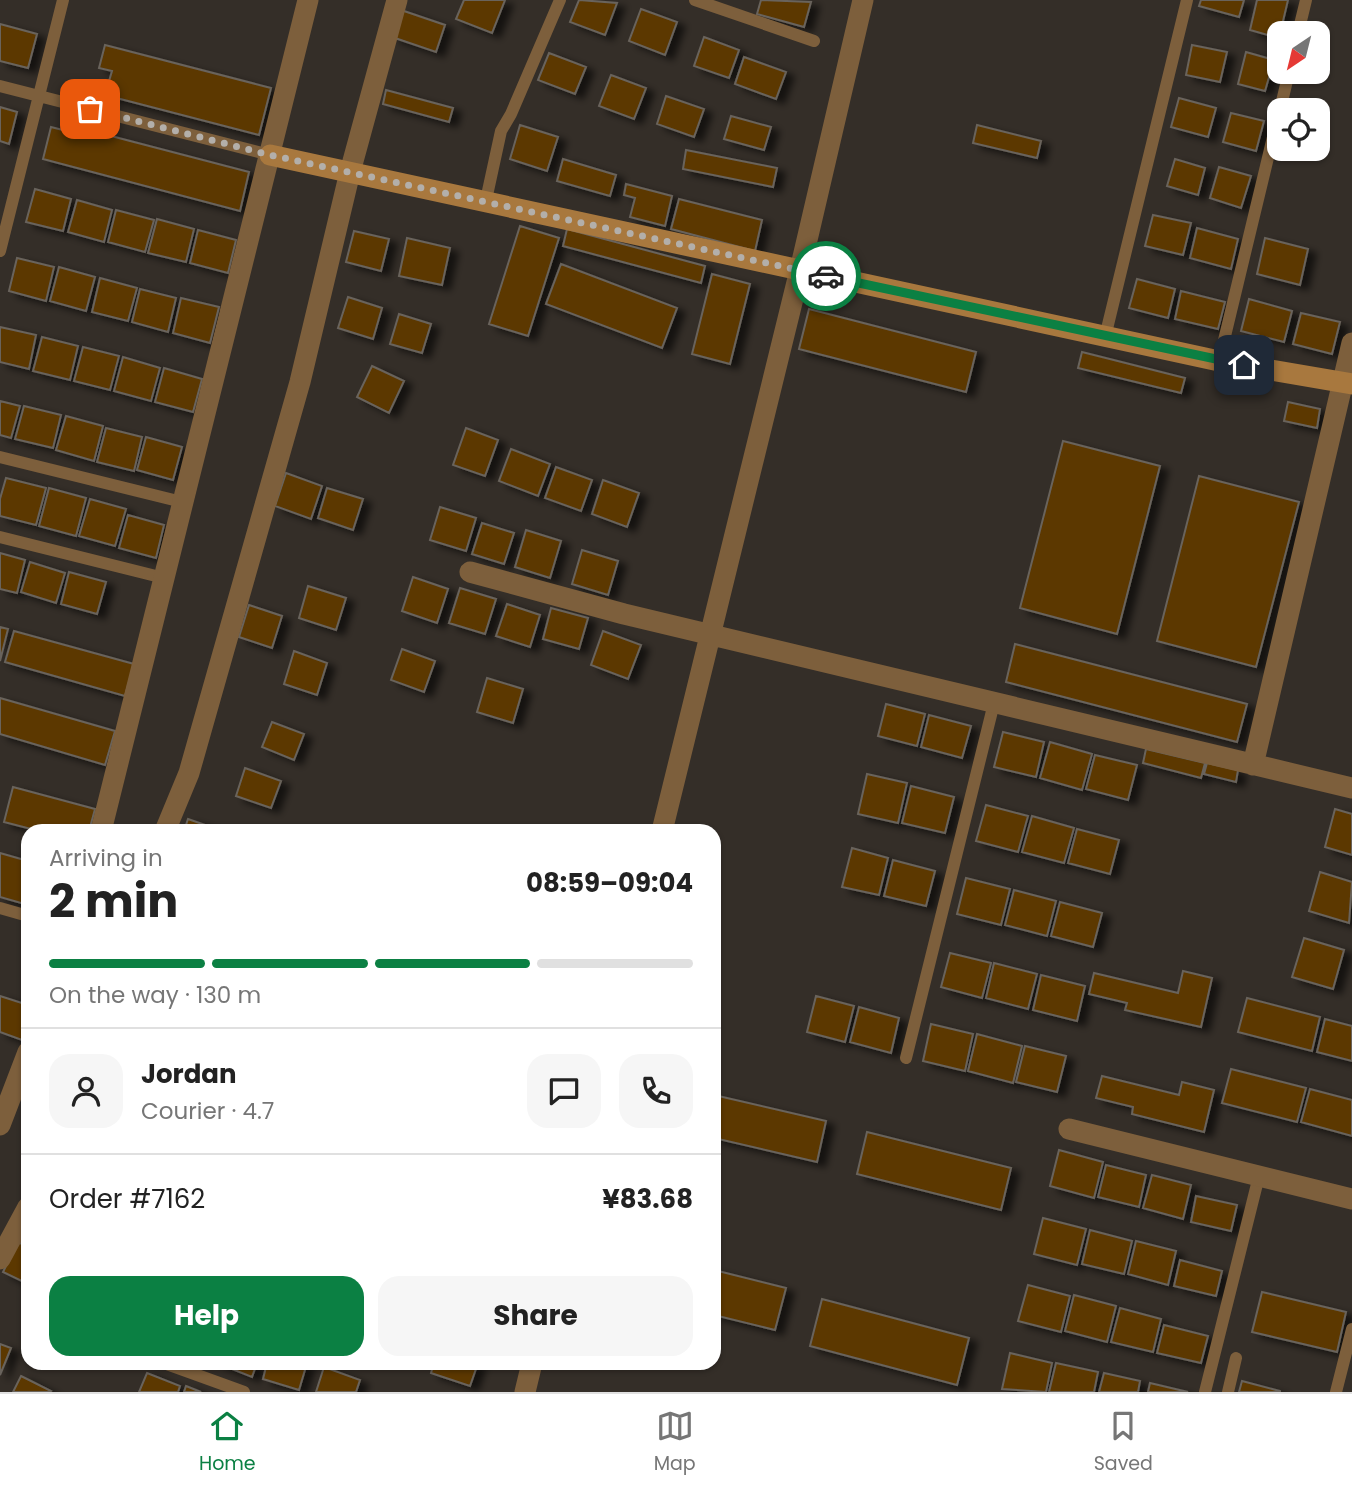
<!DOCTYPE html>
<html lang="en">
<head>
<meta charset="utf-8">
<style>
	:root { --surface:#fff; --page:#f6f6f6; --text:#222; --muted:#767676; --line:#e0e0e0; --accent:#0b8043 }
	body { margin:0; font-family:Poppins,sans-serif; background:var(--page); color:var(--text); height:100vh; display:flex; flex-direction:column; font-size:26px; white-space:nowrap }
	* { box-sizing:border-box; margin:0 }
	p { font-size:23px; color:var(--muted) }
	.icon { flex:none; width:38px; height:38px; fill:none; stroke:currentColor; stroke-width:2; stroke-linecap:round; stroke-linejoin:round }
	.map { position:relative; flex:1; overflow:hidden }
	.sheet { position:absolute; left:21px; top:824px; width:700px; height:546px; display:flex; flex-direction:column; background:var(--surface); border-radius:21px; box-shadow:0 2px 5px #0004 }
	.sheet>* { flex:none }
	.needle { width:46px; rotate:215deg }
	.fabs { position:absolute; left:1267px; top:21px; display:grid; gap:14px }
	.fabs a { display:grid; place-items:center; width:63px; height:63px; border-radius:14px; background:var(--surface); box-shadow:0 2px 5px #0004; font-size:35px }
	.pin { position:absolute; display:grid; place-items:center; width:60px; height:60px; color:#fff; margin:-30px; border-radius:14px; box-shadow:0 4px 10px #0006 }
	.courier { position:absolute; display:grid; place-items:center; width:70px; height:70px; margin:-35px; border:5px solid #0b8043; border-radius:50%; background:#fff; color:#222; box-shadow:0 2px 9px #0007 }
	.headline em { font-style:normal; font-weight:700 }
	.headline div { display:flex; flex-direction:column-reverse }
	.headline { display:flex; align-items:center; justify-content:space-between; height:119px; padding:0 28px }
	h1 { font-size:46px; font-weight:700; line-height:52px }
	.bar { display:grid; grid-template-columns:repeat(4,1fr); gap:10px 7px; align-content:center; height:84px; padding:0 28px }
	.bar i { height:9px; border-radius:5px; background:var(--line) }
	.bar .on { background:var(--accent) }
	.bar p { grid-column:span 4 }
	.line { display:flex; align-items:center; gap:18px; padding:0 28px; border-top:2px solid var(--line) }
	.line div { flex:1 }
	.round { display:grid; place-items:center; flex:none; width:74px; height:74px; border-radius:21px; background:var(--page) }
	.button { display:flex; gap:14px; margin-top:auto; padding:14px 28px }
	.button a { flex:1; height:80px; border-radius:21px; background:var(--accent); color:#fff; font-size:28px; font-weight:700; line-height:80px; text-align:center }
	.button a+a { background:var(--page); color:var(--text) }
	.menu { display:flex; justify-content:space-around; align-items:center; height:98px; border-top:2px solid var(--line); background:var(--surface); font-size:19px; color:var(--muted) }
	.menu a { display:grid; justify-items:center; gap:4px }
	.menu .on { color:var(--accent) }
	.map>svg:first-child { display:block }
	.building { fill:#5b3700; stroke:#69635b; stroke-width:2; filter:url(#shadow) }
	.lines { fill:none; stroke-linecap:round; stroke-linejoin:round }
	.lane { stroke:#7d5f3c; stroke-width:12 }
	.street { stroke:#7d5f3c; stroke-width:21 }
	.secondary { stroke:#a8783e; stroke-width:21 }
	.done { stroke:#b3afaa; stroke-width:7; stroke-dasharray:0 12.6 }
	.route { stroke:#0b8043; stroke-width:9 }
</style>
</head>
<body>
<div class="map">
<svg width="1352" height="1392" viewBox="0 0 1352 1392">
	<defs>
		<filter id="shadow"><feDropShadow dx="8" dy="4.5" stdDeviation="3.5" flood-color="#0009"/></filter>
	</defs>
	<rect width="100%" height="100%" fill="#342e28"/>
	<!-- building -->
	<path class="building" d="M464,0H505L492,33L456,19Z
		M579,0L617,3L605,35L570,22Z
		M761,0L811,2L804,27L757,14Z
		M1201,0H1244L1239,17L1199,6Z
		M1257,0H1288L1279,38L1250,30Z
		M641,9L677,22L665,55L629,41Z
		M401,10L445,25L436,52L392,37Z
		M0,24L37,34L28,68L0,61Z
		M704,37L739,50L729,78L694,66Z
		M105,45L271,88L259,135L105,95L112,71L99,68Z
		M1192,45L1227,52L1220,82L1186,75Z
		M1246,52L1274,60L1265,91L1238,84Z
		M549,53L586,67L575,94L538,80Z
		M744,57L786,72L776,99L735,84Z
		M611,75L646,88L634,119L599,106Z
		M386,90L453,108L449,122L383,104Z
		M666,96L704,109L694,137L657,124Z
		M1179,98L1216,108L1208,137L1171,127Z
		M0,107L17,112L9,144L0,141Z
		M1231,113L1264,121L1256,151L1223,142Z
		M731,116L771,127L764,150L724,139Z
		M520,125L558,137L547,171L510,159Z
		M977,125L1041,141L1037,158L973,143Z
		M51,127L86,136L88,130L249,172L240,211L43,159Z
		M686,150L777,168L773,187L683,169Z
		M563,159L616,175L610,196L557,181Z
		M1175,159L1205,168L1198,195L1167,186Z
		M1219,167L1251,176L1241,208L1210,198Z
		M626,184L672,196L665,226L630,217L635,198L624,195Z
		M35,189L71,199L63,231L26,222Z
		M679,199L762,220L755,251L671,229Z
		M77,200L112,210L104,242L68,232Z
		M116,210L154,220L145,252L108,242Z
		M1153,215L1191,223L1183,255L1145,246Z
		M157,219L194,229L186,262L148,253Z
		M520,226L559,238L528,336L489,324Z
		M1197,228L1238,239L1231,269L1190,258Z
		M567,229L705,266L701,283L563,246Z
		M198,230L236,240L228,273L190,263Z
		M354,231L389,239L381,271L346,262Z
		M407,238L450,248L442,285L399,276Z
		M1265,238L1308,249L1300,285L1257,274Z
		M17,258L54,267L46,301L9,291Z
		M561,264L677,308L662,348L546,304Z
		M59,267L95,277L86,311L50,301Z
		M712,274L750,284L730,364L692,354Z
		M100,278L137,288L128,321L92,312Z
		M1137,279L1175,289L1168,318L1129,308Z
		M140,289L176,298L168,332L132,322Z
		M1181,291L1225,302L1218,329L1175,319Z
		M348,297L382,308L373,339L338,328Z
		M181,298L219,307L210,343L173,333Z
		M1249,299L1292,311L1284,342L1241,331Z
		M809,309L976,352L966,392L799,349Z
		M1301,313L1340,322L1332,354L1293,344Z
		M399,314L431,324L422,353L390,344Z
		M0,327L36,335L29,369L0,362Z
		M42,337L78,346L70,380L33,371Z
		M83,347L119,356L110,390L74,381Z
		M1082,352L1185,378L1181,393L1078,368Z
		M123,357L160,368L151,401L114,391Z
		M372,366L404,381L389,413L357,397Z
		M164,368L202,379L193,412L155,402Z
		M0,401L20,406L11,438L0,435Z
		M1288,402L1320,409L1317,428L1284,421Z
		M24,406L61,415L53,448L15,439Z
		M66,416L103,426L94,461L56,450Z
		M106,428L142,437L134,471L97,462Z
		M466,428L498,440L485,476L453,465Z
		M146,437L182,447L173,480L137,470Z
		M1063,441L1160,466L1117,634L1020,608Z
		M511,449L550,464L538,496L499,481Z
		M556,467L592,480L581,511L545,498Z
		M286,473L322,486L311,519L275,506Z
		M1199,476L1299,502L1256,667L1157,641Z
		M6,478L46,488L36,525L0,516V499Z
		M603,480L639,493L627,527L592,514Z
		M49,488L86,498L76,536L39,526Z
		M327,488L363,499L353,530L318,518Z
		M90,499L126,509L115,546L79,536Z
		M440,507L476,518L466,551L430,540Z
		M128,515L164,525L156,558L119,548Z
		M482,523L514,533L504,564L472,554Z
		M526,530L561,541L550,578L515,567Z
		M582,550L618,561L608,595L572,584Z
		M0,553L25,560L17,593L0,589Z
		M30,562L65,573L56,603L21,592Z
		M69,572L106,582L97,614L61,604Z
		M413,577L448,589L437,623L402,611Z
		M308,586L346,598L336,630L299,618Z
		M460,588L496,599L485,634L449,623Z
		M507,604L540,615L530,647L496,636Z
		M249,605L282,616L272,648L239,637Z
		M551,608L588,618L579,649L543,639Z
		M0,627L8,629L0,661Z
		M14,631L134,664L125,696L5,662Z
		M603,631L641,645L628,679L591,665Z
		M1015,644L1247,704L1237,742L1006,682Z
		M402,649L435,661L424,692L391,680Z
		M294,651L327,663L317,695L284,684Z
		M487,678L523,689L513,723L477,712Z
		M0,698L115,731L105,765L0,734Z
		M886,704L925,714L917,746L878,736Z
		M929,715L971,726L962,758L921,747Z
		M272,722L304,734L294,760L262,747Z
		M1003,732L1044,742L1036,777L994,767Z
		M1050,742L1092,754L1082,790L1040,778Z
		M1146,749L1205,763L1201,778L1143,763Z
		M1095,755L1137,765L1128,800L1086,789Z
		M1207,763L1238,770L1236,782L1204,774Z
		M245,768L281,781L271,808L236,796Z
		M867,774L907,783L898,823L858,814Z
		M911,786L954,797L945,833L902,823Z
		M13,787L95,809L89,831H39L4,822Z
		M986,805L1028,816L1018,852L976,841Z
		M1335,809L1352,814V855L1325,847Z
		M1032,816L1074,828L1064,863L1022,852Z
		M188,819L222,831H184Z
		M1077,829L1119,840L1110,874L1068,863Z
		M852,848L888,858L879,895L842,887Z
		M0,853L28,861V905L0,897Z
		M893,860L935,871L926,906L884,896Z
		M1320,872L1352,882L1349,923L1309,911Z
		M966,878L1010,889L1001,925L957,914Z
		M1014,890L1056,901L1047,936L1005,925Z
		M1060,902L1102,913L1093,947L1051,936Z
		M1304,938L1344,950L1333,989L1292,977Z
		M950,953L991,963L982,998L941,987Z
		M994,963L1037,974L1028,1009L986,998Z
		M1183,971L1212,978L1201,1027L1125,1010L1127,1003L1089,994L1094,973L1178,993Z
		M1041,975L1085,986L1077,1021L1033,1010Z
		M0,996L28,1005V1020L22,1040L0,1032Z
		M816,996L854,1006L845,1042L807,1032Z
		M1247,998L1320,1017L1312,1051L1238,1032Z
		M859,1007L899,1018L891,1053L850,1042Z
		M1325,1019L1352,1026V1061L1317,1052Z
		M931,1024L973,1034L965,1071L923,1061Z
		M977,1034L1022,1046L1013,1083L968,1071Z
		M1025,1046L1066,1056L1057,1092L1016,1082Z
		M1231,1069L1306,1088L1297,1122L1222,1103Z
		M1102,1076L1179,1095L1182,1082L1214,1090L1204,1132L1132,1114L1133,1107L1096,1098Z
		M1310,1089L1352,1100V1136L1301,1122Z
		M714,1095L826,1121L817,1162L714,1138Z
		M867,1132L1011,1168L1001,1210L857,1174Z
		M1059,1150L1103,1162L1094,1198L1050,1186Z
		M1106,1165L1146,1175L1139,1207L1098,1197Z
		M1152,1175L1191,1185L1183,1219L1143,1208Z
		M1196,1196L1237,1205L1231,1231L1191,1222Z
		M1043,1218L1086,1229L1077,1265L1034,1254Z
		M1090,1230L1132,1241L1124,1274L1082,1264Z
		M1136,1241L1176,1251L1168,1285L1128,1274Z
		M18,1242L28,1247V1284L3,1272Z
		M1180,1260L1222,1271L1216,1296L1174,1286Z
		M714,1270L786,1288L775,1330L714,1315Z
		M1028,1285L1070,1296L1061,1332L1018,1321Z
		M1262,1292L1346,1312L1337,1352L1252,1332Z
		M1074,1295L1116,1306L1107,1342L1065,1331Z
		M822,1299L969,1338L957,1385L810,1346Z
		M1120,1308L1161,1319L1153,1352L1111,1342Z
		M1164,1325L1208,1336L1201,1363L1157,1353Z
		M0,1344L11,1348L0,1375Z
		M1010,1353L1052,1363L1046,1392L1002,1389Z
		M217,1363H257L252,1377Z
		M267,1363H307L299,1390L263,1379Z
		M434,1363H478L470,1386L431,1373Z
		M1056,1363L1098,1372L1094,1392H1049Z
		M324,1367L360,1380L356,1392H316Z
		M147,1373L180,1386L178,1392H139Z
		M1104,1373L1140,1381L1138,1392H1099Z
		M21,1376L51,1391L50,1392H13Z
		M1242,1381L1280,1391V1392H1239Z
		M1150,1383L1188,1392H1148Z
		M186,1386L201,1392H184Z"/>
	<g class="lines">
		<!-- lane -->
		<path class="lane" d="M695,0L814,41
			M1298,33L1306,0
			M0,86L270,155
			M1280,110L1289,72
			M486,200L501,131L511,114L560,0
			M0,251L63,0
			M1105,337L1187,0
			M1219,361L1279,112
			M0,457L182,502
			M0,537L164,578
			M0,908L28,916
			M906,1058L994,703
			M164,1363L244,1392
			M1205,1392L1259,1176
			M1228,1392L1236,1358
			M1336,1392L1352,1329"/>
		<!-- street -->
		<path class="street" d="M470,572L624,614L1352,788
			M1253,765L1352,343
			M101,831L308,0
			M165,831L189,773L300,382L350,172L397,0
			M662,831L800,270L863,0
			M0,1125L28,1052
			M1069,1129L1352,1199
			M0,1259L28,1207
			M525,1392L532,1363"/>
		<!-- secondary -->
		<path class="secondary" d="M270,155L1219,361L1352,384"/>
	</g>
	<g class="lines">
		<!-- done -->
		<path class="done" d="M90,109L270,155L826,276"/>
		<!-- route -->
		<path class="route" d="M826,276L1244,365"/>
	</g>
</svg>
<div class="fabs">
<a><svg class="needle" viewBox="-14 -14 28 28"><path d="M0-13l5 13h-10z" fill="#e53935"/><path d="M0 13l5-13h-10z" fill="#767676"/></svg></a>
<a><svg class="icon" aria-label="locate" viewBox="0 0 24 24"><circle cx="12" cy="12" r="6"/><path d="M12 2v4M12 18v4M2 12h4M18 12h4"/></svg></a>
</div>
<div class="pin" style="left:90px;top:109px;background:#ea580c"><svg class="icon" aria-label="bag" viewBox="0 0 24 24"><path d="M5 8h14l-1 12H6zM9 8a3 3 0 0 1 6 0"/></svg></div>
<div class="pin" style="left:1244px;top:365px;background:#1f2937"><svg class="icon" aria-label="home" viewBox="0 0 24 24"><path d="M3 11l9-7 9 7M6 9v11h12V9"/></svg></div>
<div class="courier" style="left:826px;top:276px"><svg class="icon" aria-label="car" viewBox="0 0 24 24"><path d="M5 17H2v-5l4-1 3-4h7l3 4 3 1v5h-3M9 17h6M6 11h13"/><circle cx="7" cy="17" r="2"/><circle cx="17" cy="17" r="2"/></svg></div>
<section class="sheet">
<div class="headline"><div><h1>2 min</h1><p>Arriving in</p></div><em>08:59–09:04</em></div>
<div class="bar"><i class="on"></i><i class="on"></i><i class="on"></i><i></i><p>On the way · 130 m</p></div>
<div class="line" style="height:126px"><a class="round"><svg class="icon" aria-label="person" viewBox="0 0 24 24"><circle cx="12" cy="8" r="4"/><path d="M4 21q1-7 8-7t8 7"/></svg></a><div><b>Jordan</b><p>Courier · 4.7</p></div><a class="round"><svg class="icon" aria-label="chat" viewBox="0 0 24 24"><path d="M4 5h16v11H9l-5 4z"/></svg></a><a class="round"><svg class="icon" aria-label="phone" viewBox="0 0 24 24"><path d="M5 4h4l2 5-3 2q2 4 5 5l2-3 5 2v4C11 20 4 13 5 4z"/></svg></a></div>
<div class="line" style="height:91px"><div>Order #7162</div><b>¥83.68</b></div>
<div class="button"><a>Help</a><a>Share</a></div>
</section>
</div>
<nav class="menu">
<a class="on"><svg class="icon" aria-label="home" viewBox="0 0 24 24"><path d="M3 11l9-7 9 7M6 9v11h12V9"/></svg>Home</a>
<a><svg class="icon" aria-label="map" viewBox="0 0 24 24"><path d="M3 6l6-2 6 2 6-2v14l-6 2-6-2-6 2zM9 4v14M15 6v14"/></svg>Map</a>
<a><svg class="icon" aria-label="saved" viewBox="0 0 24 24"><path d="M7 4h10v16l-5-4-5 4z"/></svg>Saved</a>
</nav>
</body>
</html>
